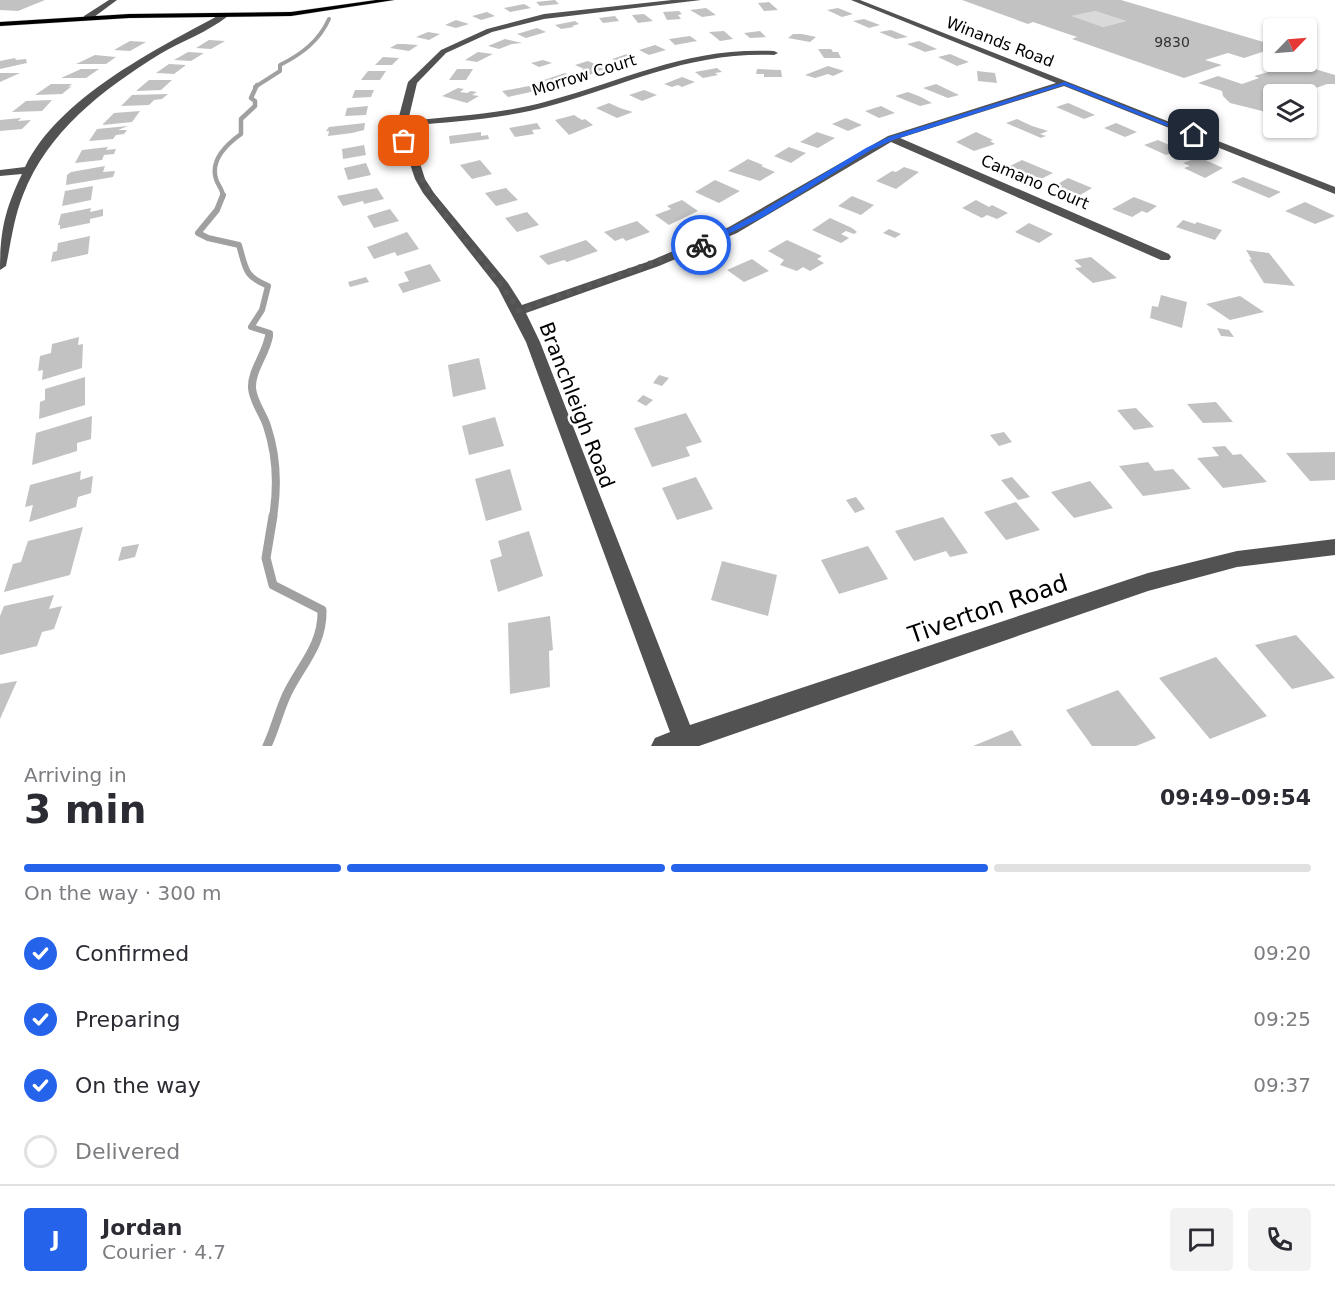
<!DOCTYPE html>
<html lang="en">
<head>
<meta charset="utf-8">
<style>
	:root { --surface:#fff; --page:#f2f2f3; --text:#2b2b33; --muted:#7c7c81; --line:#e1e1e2; --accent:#2563eb }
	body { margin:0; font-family:"DejaVu Sans",sans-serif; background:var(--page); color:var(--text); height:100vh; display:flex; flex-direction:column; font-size:22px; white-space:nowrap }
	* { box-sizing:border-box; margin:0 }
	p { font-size:20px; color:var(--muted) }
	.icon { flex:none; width:33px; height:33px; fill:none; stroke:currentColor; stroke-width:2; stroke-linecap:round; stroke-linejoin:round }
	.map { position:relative; height:746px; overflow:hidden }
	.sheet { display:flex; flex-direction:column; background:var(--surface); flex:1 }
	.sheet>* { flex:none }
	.needle { width:39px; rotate:65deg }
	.buttons { position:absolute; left:1263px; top:18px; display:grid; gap:12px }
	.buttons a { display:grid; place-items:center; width:54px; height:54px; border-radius:6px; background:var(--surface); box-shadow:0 2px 4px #0004; font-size:30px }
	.pin { position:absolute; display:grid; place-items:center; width:51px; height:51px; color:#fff; margin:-26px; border-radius:12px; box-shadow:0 3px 9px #0006 }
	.courier { position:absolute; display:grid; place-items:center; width:60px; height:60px; margin:-30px; border:4px solid #2563eb; border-radius:50%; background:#fff; color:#222; box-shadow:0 2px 8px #0007 }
	.headline em { font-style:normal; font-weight:700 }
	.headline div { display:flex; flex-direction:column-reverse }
	.headline { display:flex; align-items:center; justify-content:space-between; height:102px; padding:0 24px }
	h1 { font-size:39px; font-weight:700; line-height:45px }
	.bar { display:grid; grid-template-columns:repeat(4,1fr); gap:9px 6px; align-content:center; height:72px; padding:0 24px }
	.bar i { height:8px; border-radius:4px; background:var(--line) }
	.bar .current { background:var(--accent) }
	.bar p { grid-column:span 4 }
	.line { display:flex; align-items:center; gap:15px; padding:0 24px; border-top:2px solid var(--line) }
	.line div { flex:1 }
	.round { display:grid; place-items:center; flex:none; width:63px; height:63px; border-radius:6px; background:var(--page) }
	ol { padding:0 24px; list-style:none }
	li { display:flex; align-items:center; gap:18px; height:66px }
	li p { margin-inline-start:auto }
	li .icon { padding:6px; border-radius:50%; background:var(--accent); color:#fff; stroke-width:4 }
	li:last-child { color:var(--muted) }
	li i { width:33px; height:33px; border:3px solid var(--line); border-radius:50% }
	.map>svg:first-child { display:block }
	.green { fill:#d9d9d9 }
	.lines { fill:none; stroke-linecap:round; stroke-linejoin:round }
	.stream-far4 { stroke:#a0a0a0; stroke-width:4 }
	.stream-far3 { stroke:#a0a0a0; stroke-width:4.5 }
	.stream-far2 { stroke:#a0a0a0; stroke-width:6 }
	.stream-far1 { stroke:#a0a0a0; stroke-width:8 }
	.stream { stroke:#a0a0a0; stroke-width:9 }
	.building { fill:#c2c2c2; fill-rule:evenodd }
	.major-casing { stroke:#dbdbdb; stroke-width:1 }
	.minor { fill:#525252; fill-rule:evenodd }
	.major { fill:#000; fill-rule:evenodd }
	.route { fill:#2563eb }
	.done { stroke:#595959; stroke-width:6; stroke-dasharray:0 10.8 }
	.labels { text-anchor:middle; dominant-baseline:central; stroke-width:5; stroke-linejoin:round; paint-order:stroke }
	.far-number-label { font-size:14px; fill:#303030 }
	.far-street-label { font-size:16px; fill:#000; stroke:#fff }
	.street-label { font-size:20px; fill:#000; stroke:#fff }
	.near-street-label { font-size:24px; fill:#000; stroke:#fff }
</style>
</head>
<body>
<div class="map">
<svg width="1335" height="746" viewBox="0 0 1335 746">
	<rect width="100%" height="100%" fill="#fff"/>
	<!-- green -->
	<path class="green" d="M1095,11L1126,21L1103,27L1072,16Z"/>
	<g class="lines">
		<!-- stream-far4 -->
		<path class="stream-far4" d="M255,87L280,71V65C302,54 319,41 329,19"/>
		<!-- stream-far3 -->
		<path class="stream-far3" d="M223,197C223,189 218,186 216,179C210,160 227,144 241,134V119L255,106V101L251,98L257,85"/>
		<!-- stream-far2 -->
		<path class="stream-far2" d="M223,195L217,210L198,233L208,238L239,245C246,269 244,276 268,286L262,310L251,327L270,333L269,337"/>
		<!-- stream-far1 -->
		<path class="stream-far1" d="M269,336C266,354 251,371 252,388C253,402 263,413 267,426C277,456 278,486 273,517"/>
		<!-- stream -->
		<path class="stream" d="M267,746C275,729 279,711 287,694C301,665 323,645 322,610L273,585L266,558L273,516"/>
	</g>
	<!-- building -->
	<path class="building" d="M0,0H45L18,11L0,10Z
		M555,0L559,4L540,6L536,2Z
		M962,0H1121L1274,45V48L1244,58L1228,53L1205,60L1222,65L1184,78L1072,39L1077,37L1033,22L1028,24ZM1095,11L1126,21L1103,27L1072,16Z
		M769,2L778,10L764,11L758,3Z
		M524,4L531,8L510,12L504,8Z
		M706,8L716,15L702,17L690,10Z
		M838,8L853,14L842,17L827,10Z
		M679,11L682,14L678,15L681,19L667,20L663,12Z
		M487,12L495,16L481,20L472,16Z
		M644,14L653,21L638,23L632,15Z
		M615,16L619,21L603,23L599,18Z
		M864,19L880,25L869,28L853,21Z
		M456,20L469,24L456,28L445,25Z
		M575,21L579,24L572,26L574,27L561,29L555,25Z
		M537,28L546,32L526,38L517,34Z
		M891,30L908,37L896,39L879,32Z
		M724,31L733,39L720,41L709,32Z
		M760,31L766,37L750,38L744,33Z
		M428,32L440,34L429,40L416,37Z
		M793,34H802L816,37L810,42L788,38Z
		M690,36L697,41L675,45L669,39Z
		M505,39L522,43L512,44L499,49L488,46Z
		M209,40L225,41L211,49L196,48Z
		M130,41L146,42L130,51L114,50Z
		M919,41L937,49L925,52L907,44Z
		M397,44H404L418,45L409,51L390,48Z
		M655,45L666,50L649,55L639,50Z
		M818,49H831L833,52H838L841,58H824Z
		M188,52L204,53L191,61L174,60Z
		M478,52L493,54L477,62L465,60Z
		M627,54L638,58L622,63L612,59Z
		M950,54L969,62L957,66L938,57Z
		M95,55L116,57L106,64H76Z
		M383,57L399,58L392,65H375Z
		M15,58L16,60L26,59L27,63L0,69V61Z
		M543,60L552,63L539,67L531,63Z
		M588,61L597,65L595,66L604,69L589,75L580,71L584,69L575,65Z
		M169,64L186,65L174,74L156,73Z
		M1298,64L1335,75V84H1327L1305,92L1310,94H1274V114L1230,103L1223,96L1222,91L1198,83L1218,76L1242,84L1259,78L1254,76Z
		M828,66L844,71L833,76L828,74L815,78L805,75Z
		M717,68L722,72L715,73L718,75L703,78L695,72Z
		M81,69H99L86,78H61Z
		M457,69H473L466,80H449Z
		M757,69L781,70L782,77H764V74H756Z
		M368,71H386L380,80H361Z
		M977,71L995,73L997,83L978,81Z
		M0,73H20L0,82Z
		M565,73L578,79L558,87L544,80Z
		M682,77L695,82L682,87L678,85L672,87L664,84Z
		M149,80H172L161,90L136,91Z
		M51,84H72L68,87L72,86L62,94L35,95Z
		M936,84L959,95L948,98L923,88Z
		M529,86L535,91L508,97L502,91Z
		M458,88L464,89L460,92L467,93L471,91L477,92L472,95L479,96L467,103L442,96Z
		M355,90H374L371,97L352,98Z
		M644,90L657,95L642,101L629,95Z
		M908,92L921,97L932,103L920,106L895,96Z
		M168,94L162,99L154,100L149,105L121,106L132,95Z
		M52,100L42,111L12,112L26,101Z
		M609,103L620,108L633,112L617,118L596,108Z
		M1068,103L1082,109L1095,115L1084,119L1056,107Z
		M368,106L366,115L345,116L347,108Z
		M881,106L895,113L879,118L865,111Z
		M140,111L132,122L102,125L114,113Z
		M574,115L582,120L585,119L593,125L569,135L555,120Z
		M21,118L18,121L31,120L22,129L0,131V120Z
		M846,118L862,125L848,131L832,124Z
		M1017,119L1032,126L1048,131L1040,134L1046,136L1041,138L1006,123Z
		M365,123L364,130L352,133L328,136L329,131H326L329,127Z
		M537,123L541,129L532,130L534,134L515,137L509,128Z
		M1116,123L1137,132L1125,137L1104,128Z
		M128,126L118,130H127L124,134L116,135L113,139L89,141L97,129Z
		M481,132V136L488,135L489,139L450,144L449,136Z
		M817,132L835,138L818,148L800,142Z
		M976,132L993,140L990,141L995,144L974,151L956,142Z
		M1158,140L1180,150L1166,155L1144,145Z
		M364,145L366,155L343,159L342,149Z
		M108,147L106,150L116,149L114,154L104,155L102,160L75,163L82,150Z
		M789,147L806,153L791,163L774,156Z
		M1199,157L1223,168L1205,178L1184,168L1190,166L1183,163Z
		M748,159L763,165L761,166L775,172L760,181L728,171Z
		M480,160L492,174L472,179L460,165Z
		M1022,160L1053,173L1041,179L1010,166Z
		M366,163L371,175L348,180L344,168Z
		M105,166L103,172L115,171L113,177L66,185L67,175L71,172Z
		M904,167L919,172L896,189L876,181L892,171L896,172Z
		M1243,177L1281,192L1269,198L1231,182Z
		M1068,178L1092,188L1080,195L1056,185Z
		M715,180L740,191L719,203L695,192Z
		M93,186L91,200L62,206L65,191Z
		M377,188L384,199L364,204L363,201L343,206L337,196Z
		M506,188L518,200L496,206L485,193Z
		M852,196L874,205L861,215L838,206Z
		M1134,197L1157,206L1147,213L1142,211L1132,217L1112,209Z
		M682,200L698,211L669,225L655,215L671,209L667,206Z
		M976,200L989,207L992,205L1008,213L997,219L987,215L982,218L962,208Z
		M1305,202L1335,216L1315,224L1285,211Z
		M91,208L90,212L103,209V216L90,219V223L60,229V225H58L61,214Z
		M390,209L399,221L374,228L367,216Z
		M527,212L539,225L517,232L505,218Z
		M830,218L852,228L857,232L854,234L846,231L841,234L849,238L841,243L812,230Z
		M1183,220L1195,224L1197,222L1222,230L1215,240L1176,227Z
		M637,221L650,232L626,241L623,238L615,241L604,232Z
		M1029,223L1053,234L1039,243L1015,232Z
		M889,229L901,234L895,238L883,233Z
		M407,232L419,249L397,256L395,252L374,259L367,247Z
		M90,236L88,254L51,262L53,252L57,251L58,243Z
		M586,240L598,251L567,262L564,260L548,265L539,256Z
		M787,240L822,256L817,259L824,263L810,271L803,267L797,271L780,265L784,260L768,251Z
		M1246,250L1269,253L1295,286L1264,283L1249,259L1252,260Z
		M1091,257L1117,278L1093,283L1075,268L1082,267L1074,260Z
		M752,259L769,271L744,282L727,270Z
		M430,264L441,281L403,293L398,284L409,281L404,272Z
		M366,277L369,282L350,287L348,282Z
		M1161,295L1187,302L1182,328L1150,318L1152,306L1158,307Z
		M1240,296L1264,312L1230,320L1206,304Z
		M1217,328L1229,330L1234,337L1221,336Z
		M79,337L78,345L83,344L82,368L42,380L43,370L38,371L40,356L51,353L52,344Z
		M479,358L486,389L453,397L448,365Z
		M659,375L669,378L662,386L653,383Z
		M85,377V405L39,419L40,402L45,400V389Z
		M643,395L653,400L646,406L637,401Z
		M1216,402L1233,422L1203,423L1187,404Z
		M1136,408L1154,427L1134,430L1117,410Z
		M686,413L702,442L686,447L690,456L652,467L634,428Z
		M92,416L91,439L77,443V451L32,465L36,433Z
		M495,417L504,446L469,455L462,426Z
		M1004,432L1012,442L999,446L990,435Z
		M1225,446L1233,455L1241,454L1267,482L1223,488L1197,458L1219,456L1212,447Z
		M1335,452V480L1310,481L1286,453Z
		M1148,462L1155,471L1173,469L1191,489L1143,496L1119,466Z
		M510,469L522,510L486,521L475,479Z
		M81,471L80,480L93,476L91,493L78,497L76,507L29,522L33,505L25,507L30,485Z
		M696,477L713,509L677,520L662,488Z
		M1012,477L1030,497L1018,500L1001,480Z
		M1090,481L1113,508L1074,518L1051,492Z
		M856,497L865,509L855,513L846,500Z
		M1016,502L1040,530L1006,540L984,512Z
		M943,517L968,553L950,557L946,551L914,561L895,531Z
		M83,527L70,575L4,592L13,564L21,562L28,541Z
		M529,531L543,576L498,592L490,560L502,556L498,541Z
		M139,544L135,557L118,561L122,547Z
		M868,546L888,579L839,594L821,560Z
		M722,561L777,575L768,616L711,600Z
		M54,595L49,609L62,606L54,629L42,632L37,646L0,655V616L4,606Z
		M550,616L553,650L549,651L550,687L510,694L508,623Z
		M1296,635L1335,678L1292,689L1255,645Z
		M1216,657L1267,716L1210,739L1159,678Z
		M17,681L0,719V684Z
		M1118,690L1156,738L1136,746H1092L1066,710Z
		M1012,730L1022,746H973Z"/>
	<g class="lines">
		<!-- major casing -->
		<g class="major-casing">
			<path id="major" d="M376,0H394L291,16L129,18L0,26V22L129,14L291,12Z"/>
		</g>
		<!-- minor -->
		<path class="minor" d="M109,0H117L90,20H84V16Z
			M672,0H701L544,19L492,32L446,53L417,83L408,121C455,116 503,114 548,101C629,79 687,47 774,51L778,53L774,55C689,52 632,83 553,105C506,119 456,121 408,126L425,179L434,193L508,283L522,305L650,261L729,227L888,136L1056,83L851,0H860L1335,187V194L1064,86L900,138L1169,254L1171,257L1169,260H1161L891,142L737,233L659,266L526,313L540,342L690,725L1148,573L1237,551L1335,539V555L1237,567L1148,591L699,746H651L655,738L670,732L526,342L498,288L423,193L415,179L397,124L408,82L441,50L487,29L544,14Z
			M221,14L228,16C208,32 182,41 160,54C102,90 48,131 23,195C14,217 11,242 6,266L0,270C0,231 5,209 22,174L0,176V170L25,167C59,97 155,50 221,14Z"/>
		<!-- major -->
		<use href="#major" class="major"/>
	</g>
	<!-- route -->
	<path class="route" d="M1065,82L1197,135L1192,136L1064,85L893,140L871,150L763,217L704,246L697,245L757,214L866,148L889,137Z"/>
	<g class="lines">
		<!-- done -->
		<path class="done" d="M404,141C427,207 482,253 519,311L701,245"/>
	</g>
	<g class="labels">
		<!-- far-number labels -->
		<g class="far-number-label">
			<text x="1172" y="42">9830</text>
		</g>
		<!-- far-street labels -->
		<g class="far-street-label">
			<text transform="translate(1000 42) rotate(21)">Winands Road</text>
			<text transform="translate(584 75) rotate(-17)">Morrow Court</text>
			<text transform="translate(1035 182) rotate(23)">Camano Court</text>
		</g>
		<!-- street labels -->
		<g class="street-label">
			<text transform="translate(577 405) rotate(69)">Branchleigh Road</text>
		</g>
		<!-- near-street labels -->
		<g class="near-street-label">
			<text transform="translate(988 609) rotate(-19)">Tiverton Road</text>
		</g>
	</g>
</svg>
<div class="buttons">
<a><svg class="needle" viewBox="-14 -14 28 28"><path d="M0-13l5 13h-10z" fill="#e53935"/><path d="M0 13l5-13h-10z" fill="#7c7c81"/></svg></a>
<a><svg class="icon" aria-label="layers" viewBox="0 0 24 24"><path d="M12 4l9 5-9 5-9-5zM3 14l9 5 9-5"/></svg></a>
</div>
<div class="pin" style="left:404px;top:141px;background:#ea580c"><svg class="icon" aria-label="bag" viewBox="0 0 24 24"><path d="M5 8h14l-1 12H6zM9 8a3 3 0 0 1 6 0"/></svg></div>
<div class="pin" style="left:1194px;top:135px;background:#1f2937"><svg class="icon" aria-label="home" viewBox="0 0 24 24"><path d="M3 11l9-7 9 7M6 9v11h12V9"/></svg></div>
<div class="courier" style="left:701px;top:245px"><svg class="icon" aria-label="bike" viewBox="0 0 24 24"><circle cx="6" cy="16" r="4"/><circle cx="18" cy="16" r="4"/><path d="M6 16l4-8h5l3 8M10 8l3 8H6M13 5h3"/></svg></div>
</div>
<section class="sheet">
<div class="headline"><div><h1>3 min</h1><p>Arriving in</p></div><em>09:49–09:54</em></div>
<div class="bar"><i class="current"></i><i class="current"></i><i class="current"></i><i></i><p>On the way · 300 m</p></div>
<ol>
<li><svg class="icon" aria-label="check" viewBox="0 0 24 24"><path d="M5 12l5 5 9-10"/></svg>Confirmed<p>09:20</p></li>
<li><svg class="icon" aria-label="check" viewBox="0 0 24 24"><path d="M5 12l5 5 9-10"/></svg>Preparing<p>09:25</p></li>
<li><svg class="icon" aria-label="check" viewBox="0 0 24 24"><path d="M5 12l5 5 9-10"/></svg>On the way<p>09:37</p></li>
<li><i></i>Delivered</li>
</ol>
<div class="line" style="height:108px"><b class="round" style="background:var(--accent);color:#fff">J</b><div><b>Jordan</b><p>Courier · 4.7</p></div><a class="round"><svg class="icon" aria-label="chat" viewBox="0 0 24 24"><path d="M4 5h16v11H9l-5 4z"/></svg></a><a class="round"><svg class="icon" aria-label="phone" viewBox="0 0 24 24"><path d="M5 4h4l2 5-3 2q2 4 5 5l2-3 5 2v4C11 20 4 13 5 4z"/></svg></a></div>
</section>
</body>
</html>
